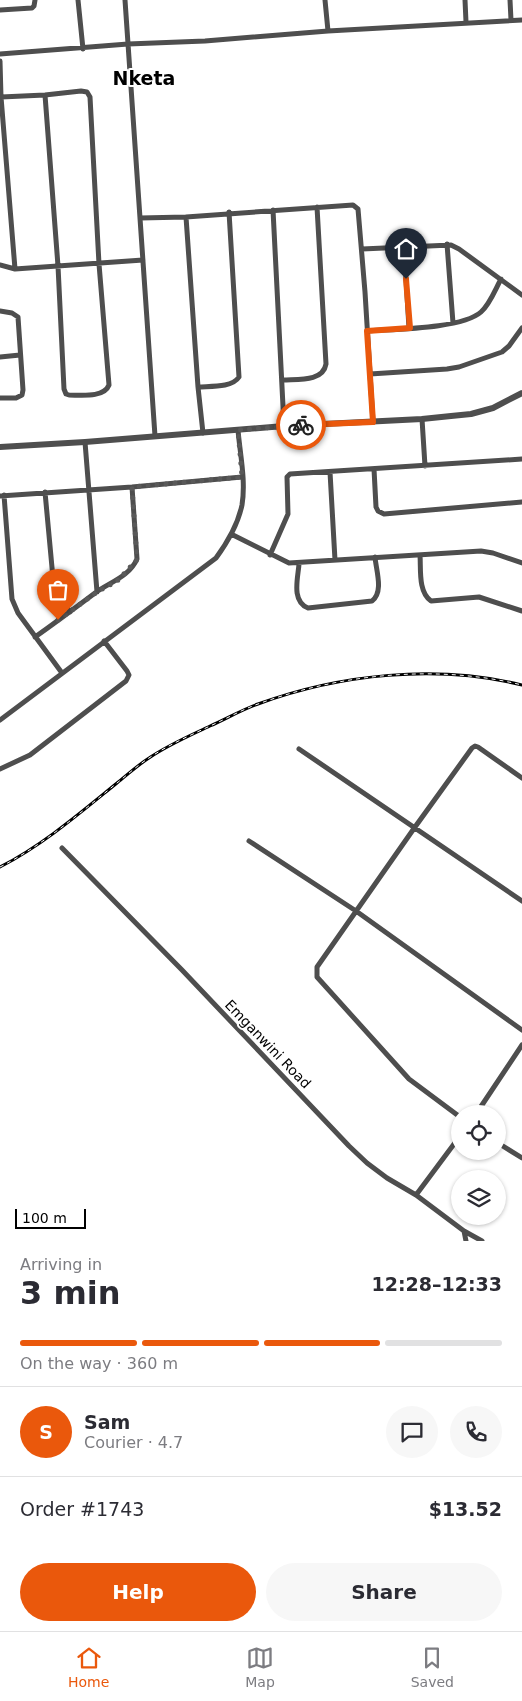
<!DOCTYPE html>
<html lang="en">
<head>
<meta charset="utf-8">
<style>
	:root { --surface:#fff; --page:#f7f7f7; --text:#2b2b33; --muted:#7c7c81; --line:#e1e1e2; --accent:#ea580c }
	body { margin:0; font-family:"DejaVu Sans",sans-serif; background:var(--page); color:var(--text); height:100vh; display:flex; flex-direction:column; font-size:19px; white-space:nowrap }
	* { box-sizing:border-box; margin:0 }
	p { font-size:16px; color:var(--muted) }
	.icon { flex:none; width:28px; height:28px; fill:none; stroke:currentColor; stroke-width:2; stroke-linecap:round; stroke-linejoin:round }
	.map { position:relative; height:1241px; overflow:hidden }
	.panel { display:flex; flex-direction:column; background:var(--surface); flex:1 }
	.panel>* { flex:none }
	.tools { position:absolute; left:451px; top:1105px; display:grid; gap:10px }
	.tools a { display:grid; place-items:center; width:55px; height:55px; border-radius:50%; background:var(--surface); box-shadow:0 1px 4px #0004; font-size:25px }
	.scale { position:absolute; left:15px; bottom:12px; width:71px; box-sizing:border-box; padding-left:5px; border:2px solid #000; border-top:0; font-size:14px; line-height:18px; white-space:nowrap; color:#000; -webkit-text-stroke:4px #fff; paint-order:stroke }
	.pin { position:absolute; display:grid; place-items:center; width:42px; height:42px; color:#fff; margin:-51px -21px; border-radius:50% 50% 50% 0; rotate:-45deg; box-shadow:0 0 5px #0007 }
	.pin .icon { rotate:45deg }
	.courier { position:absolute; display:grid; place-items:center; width:50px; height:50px; margin:-25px; border:4px solid #ea580c; border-radius:50%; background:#fff; color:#222; box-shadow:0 1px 6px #0007 }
	.headline em { font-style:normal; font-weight:700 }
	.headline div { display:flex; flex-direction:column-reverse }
	.headline { display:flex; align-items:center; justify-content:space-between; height:85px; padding:0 20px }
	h1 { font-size:32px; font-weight:700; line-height:38px }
	.bar { display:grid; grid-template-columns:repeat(4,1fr); gap:8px 5px; align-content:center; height:60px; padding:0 20px }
	.bar i { height:6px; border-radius:4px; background:var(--line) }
	.bar .on { background:var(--accent) }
	.bar p { grid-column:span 4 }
	.line { display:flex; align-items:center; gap:12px; padding:0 20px; border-top:1px solid var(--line) }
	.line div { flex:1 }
	.round { display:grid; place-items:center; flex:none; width:52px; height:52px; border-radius:26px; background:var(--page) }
	.button { display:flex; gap:10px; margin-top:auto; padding:10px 20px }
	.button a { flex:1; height:58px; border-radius:30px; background:var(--accent); color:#fff; font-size:20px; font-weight:700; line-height:58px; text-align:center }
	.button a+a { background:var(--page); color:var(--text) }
	.tabs { display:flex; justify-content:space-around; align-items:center; height:70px; border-top:1px solid var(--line); background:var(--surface); font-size:14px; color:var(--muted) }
	.tabs a { display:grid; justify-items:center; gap:2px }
	.tabs .on { color:var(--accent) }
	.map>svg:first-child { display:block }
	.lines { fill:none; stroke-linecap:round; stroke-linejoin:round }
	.minor { stroke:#4e4e4e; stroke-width:5 }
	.tertiary { stroke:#4e4e4e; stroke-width:6 }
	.rail-casing { stroke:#000; stroke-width:3 }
	.rail { stroke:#fff; stroke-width:1; stroke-dasharray:4; stroke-linecap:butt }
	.done { stroke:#595959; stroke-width:5; stroke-dasharray:0 9 }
	.route { stroke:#ea580c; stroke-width:6 }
	.labels { text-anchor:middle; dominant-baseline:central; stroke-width:4; stroke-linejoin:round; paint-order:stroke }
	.street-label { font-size:14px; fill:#000; stroke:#fff }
	.district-label { font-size:19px; font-weight:bold; fill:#000; stroke:#fff }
</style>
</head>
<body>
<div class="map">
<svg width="522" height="1241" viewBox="0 0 522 1241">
	<rect width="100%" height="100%" fill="#fff"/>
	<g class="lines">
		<!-- minor -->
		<path class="minor" d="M78,0L83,49
			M125,0L155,436
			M325,0L328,31
			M465,0L466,22
			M510,0L511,20
			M0,10L32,8L34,6L35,0
			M0,54L128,44L205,41L328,31L522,20
			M0,61L1,97L15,269
			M1,97L45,95L81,91L87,92L90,97L99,264L109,385C104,398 81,395 69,395L66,394L64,389L58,266L45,95
			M273,210L284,426
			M186,217L198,387L203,433
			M140,218L186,217L353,205L358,209L365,292L373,422
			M447,244L453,323
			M404,247L409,328
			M362,249L451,245L459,249L522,295
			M0,265L15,269L143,260
			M0,311L12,313L18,317L23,390L22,395L16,398H0
			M367,331C393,329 462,329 481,312C490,304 495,290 501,279
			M0,357L20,355
			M370,374L447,369L459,367L502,352L509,346L522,328
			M283,380C298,379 323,382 326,364L317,207
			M198,387C210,386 232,388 239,377L229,212
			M422,419L425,466
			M85,442L97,592
			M374,469L376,507L378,511L384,514L522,502
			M330,472L335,560
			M45,492L54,589L70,612
			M4,495L12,599L18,613L62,673
			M0,496L132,487L242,477
			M231,534L289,563L481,551L493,553L522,563
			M270,555L288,514L287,477L290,474L522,459
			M420,555C421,569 418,592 431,601L479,597L522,611
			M299,564C298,578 291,601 308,608L372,601C384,592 376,570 375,557
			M35,637C55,623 75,608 95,593C110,582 129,577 137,559L132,487
			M0,720L216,558C227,543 238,524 242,505C246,481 240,454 238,430
			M299,749L522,901
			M0,769L30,755L126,681L129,675L127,671L104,641
			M249,841L356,911L522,1030
			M62,848L182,970L349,1146L367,1163L387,1178L416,1195L464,1231L466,1241
			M476,1114L522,1045
			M460,1117L409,1079L317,977V967L415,827L472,748L475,746L478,747L522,778
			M498,1143L522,1158
			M416,1195L460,1136
			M464,1231L482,1241"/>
		<!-- tertiary -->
		<path class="tertiary" d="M0,447L85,442L284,426L422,419L451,416L471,414L493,408L522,393"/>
		<!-- rail casing -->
		<g class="rail-casing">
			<path id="rail" d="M0,867C43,845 80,813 117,783C127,775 138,765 149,758C168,745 189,736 210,726C226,719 241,710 258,704C340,674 436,664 522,685"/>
		</g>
		<!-- rail -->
		<use href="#rail" class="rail"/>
	</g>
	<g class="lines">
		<!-- done -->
		<path class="done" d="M58,620L97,592L117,581L136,561L137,559L132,487L242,477L238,430L301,425"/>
		<!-- route -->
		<path class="route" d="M301,425L373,422L367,331L410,328L406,279"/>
	</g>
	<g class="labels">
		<!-- street labels -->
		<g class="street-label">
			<text transform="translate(268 1044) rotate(46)">Emganwini Road</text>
		</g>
		<!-- district labels -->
		<g class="district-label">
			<text x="144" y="78">Nketa</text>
		</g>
	</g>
</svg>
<div class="tools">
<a><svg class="icon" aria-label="locate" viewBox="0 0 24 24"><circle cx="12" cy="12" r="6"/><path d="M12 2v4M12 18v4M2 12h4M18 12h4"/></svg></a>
<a><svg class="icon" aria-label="layers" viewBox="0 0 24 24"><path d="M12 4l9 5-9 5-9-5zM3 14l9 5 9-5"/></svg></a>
</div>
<div class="scale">100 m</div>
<div class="pin" style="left:58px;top:620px;background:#ea580c"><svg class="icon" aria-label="bag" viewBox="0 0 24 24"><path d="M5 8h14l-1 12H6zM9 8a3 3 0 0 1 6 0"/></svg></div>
<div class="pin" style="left:406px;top:279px;background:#1f2937"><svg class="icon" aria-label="home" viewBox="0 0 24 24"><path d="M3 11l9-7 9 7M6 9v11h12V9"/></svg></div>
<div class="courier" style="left:301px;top:425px"><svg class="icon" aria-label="bike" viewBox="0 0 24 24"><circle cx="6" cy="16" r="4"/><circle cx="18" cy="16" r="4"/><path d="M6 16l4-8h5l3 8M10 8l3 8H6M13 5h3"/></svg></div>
</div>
<section class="panel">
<div class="headline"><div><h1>3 min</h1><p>Arriving in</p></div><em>12:28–12:33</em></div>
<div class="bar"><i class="on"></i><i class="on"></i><i class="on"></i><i></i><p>On the way · 360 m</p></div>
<div class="line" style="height:90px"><b class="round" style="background:var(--accent);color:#fff">S</b><div><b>Sam</b><p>Courier · 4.7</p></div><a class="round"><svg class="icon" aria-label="chat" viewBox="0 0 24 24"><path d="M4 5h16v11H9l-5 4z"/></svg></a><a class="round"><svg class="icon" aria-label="phone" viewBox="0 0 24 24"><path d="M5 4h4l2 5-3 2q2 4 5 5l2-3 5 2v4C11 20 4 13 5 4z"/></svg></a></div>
<div class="line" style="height:65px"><div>Order #1743</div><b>$13.52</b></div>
<div class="button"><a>Help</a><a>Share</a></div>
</section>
<nav class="tabs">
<a class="on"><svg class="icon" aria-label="home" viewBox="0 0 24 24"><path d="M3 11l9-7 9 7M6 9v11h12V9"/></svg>Home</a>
<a><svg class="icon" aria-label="map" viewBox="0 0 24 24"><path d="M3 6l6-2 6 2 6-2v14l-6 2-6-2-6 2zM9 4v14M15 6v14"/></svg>Map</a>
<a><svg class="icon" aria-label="saved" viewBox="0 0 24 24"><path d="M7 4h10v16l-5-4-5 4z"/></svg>Saved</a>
</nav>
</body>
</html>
